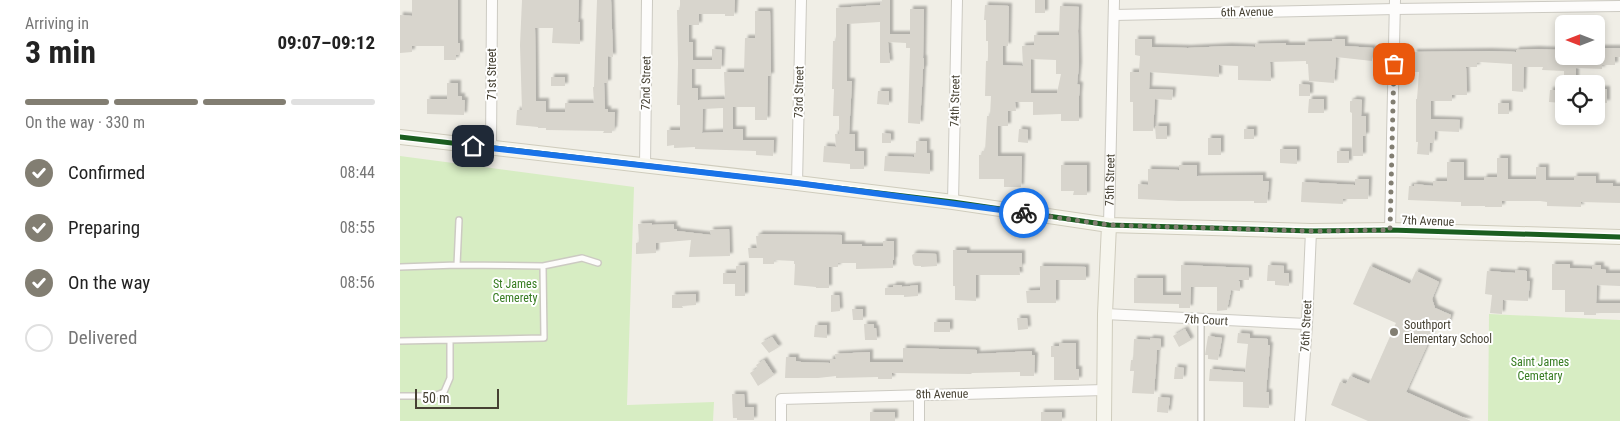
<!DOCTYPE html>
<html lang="en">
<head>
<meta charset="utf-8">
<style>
	:root { --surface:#fff; --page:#f2f2f2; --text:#222; --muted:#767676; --line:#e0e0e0; --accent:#827e72 }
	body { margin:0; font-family:"Roboto Condensed",sans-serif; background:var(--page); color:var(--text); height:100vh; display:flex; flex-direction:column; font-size:19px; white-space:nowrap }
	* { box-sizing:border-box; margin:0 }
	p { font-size:16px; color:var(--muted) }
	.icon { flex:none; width:28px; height:28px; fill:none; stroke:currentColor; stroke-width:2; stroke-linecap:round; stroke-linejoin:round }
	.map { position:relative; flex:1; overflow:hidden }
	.drawer { display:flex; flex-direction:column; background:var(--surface); width:400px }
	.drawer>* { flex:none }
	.needle { width:32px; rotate:270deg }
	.fabs { position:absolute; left:1155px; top:15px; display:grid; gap:10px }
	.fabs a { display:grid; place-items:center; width:50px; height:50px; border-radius:8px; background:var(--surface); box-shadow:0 2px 8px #0003; font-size:25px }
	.scale { position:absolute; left:15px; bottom:12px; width:84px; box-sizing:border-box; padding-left:5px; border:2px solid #464133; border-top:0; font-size:14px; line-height:18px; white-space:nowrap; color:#464133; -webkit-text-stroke:4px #fff; paint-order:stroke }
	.pin { position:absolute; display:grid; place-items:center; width:42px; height:42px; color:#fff; margin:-21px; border-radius:10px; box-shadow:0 2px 8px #0006 }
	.courier { position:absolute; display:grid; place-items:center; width:50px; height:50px; margin:-25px; border:4px solid #1a73e8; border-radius:50%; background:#fff; color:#222; box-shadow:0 1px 6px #0007 }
	.head em { font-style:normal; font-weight:700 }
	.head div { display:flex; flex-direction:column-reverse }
	.head { display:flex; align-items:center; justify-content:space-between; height:85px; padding:0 25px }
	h1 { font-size:32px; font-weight:700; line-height:38px }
	.bar { display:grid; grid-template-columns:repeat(4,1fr); gap:8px 5px; align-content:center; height:60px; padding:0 25px }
	.bar i { height:6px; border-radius:4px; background:var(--line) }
	.bar .on { background:var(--accent) }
	.bar p { grid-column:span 4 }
	ol { padding:0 25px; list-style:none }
	li { display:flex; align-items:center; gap:15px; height:55px }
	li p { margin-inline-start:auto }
	li .icon { padding:5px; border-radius:50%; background:var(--accent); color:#fff; stroke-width:4 }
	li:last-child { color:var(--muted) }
	li i { width:28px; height:28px; border:2px solid var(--line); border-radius:50% }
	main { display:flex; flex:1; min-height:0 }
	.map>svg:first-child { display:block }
	.green { fill:#d7edc3 }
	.building { fill:#d8d5cd; fill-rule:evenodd; filter:url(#shadow) }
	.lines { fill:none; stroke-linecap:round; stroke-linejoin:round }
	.lane-casing { stroke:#cccac2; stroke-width:8 }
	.street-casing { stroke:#cccac2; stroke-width:12 }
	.secondary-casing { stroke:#cfccbd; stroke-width:16 }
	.lane { stroke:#fdfcfb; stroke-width:5 }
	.street { stroke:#fdfcfb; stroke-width:10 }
	.secondary { stroke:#f6f5ed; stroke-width:14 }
	.cycleway-casing { stroke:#fff; stroke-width:8 }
	.cycleway { stroke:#1b5e20; stroke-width:5 }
	.done { stroke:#827e72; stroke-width:5; stroke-dasharray:0 9 }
	.route { stroke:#1a73e8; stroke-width:6 }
	.poi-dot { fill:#827e72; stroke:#fff; stroke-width:2 }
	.labels { text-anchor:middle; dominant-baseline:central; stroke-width:4; stroke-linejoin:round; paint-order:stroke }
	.street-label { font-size:12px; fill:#464133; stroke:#fff }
	.park-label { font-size:12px; fill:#377c21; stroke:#fff }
	.poi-label { font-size:12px; fill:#464133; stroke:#fff; text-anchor:start }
</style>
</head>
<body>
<main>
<section class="drawer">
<div class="head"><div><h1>3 min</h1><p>Arriving in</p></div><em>09:07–09:12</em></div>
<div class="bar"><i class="on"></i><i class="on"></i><i class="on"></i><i></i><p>On the way · 330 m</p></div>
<ol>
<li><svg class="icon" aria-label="check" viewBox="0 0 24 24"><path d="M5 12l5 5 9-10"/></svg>Confirmed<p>08:44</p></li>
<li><svg class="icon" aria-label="check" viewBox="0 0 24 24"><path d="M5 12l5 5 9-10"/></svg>Preparing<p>08:55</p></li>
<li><svg class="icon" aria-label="check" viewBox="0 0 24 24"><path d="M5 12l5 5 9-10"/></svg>On the way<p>08:56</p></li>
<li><i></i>Delivered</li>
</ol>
</section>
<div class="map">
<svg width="1220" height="421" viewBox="0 0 1220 421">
	<defs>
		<filter id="shadow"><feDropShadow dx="3" dy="-3" stdDeviation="1" flood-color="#0004"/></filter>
	</defs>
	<rect width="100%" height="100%" fill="#f0eee6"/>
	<!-- green -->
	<path class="green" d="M0,156L234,187L227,405L314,402L313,421H0Z
		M1089,314L1220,320V421H1088Z"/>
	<!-- building -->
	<path class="building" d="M12,0H58V43H60V55H56V60H44V46H12V52L0,53V15L12,16Z
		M122,0H179L178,22H180V44L152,43L153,28H135L136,101H146V112H165V103H194L193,87H194L197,0H211L213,57L208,56V83H204L205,109H208V112H215L214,130H212V133H203L204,131L146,130V128H138V127L116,125L117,110H122L120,45Z
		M280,0H335L334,16H325V14H299V25H289V42H293V60H312V49L322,50L321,69H292V88H298V100L325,99L324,72H344L345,38H355V11H370L371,76H368L367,120H355V107H333V129H343V140H374L373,156L356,155V151L295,149V147L274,148V145L267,146V130H280V105H277L278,63L277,10H280ZM323,108V132L302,133L303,109Z
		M482,0H490V34H510V9H524L523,58H524V69H523L520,124L508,123L510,48H506V43L488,42L490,63H480V22L447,24V81H452L449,134H455V151H464V169H450V164L423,162L424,146L436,147L435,134H439V116H433L434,89H432L433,41H436V8L480,5Z
		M635,0H645V13H635Z
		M585,5L609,6L608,46H603V65L623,66L622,46L634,45V35H659L660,6L679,7L678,31L679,65L677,84L680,85L679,96V121H661V114L633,115V102H615L616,111H608V126H598V156H622L621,187H604V179H579V155H582V151H585L587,116H590L591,96H585L586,61H588V41H586V20H584ZM631,59L656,60V74H661L657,93H631Z
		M735,39H752V47L788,48L829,46L855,47V44L886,43V45H905V42L932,41V39H945V46L973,48L972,61L936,57L934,83L909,81L908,64H906V61L870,62L871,81L838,80V66L819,65V77L750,72L749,89L773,90L772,100L755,99L753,131H733V102H730V72H739L740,56L735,55Z
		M1196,48H1220V57H1215V65H1202V69L1176,68V84H1164V71L1142,70L1143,67H1124L1123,92L1112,91V64L1080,62L1077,63V67H1066L1067,95H1052V101H1031V119L1060,120L1059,132L1035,131L1034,143H1030L1029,155L1017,154L1018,142H1016V99H1017L1019,72H1014V52L1089,51L1116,52V50L1136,49L1159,50V56H1196Z
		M151,77H165V86H151Z
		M47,83H58V96H62V100H65L64,115L27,114V99H47Z
		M899,84L910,85V96H899Z
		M1196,89H1207V103L1196,102Z
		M1150,90H1162V103L1149,102Z
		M478,91H489V105L477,104Z
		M909,99H924V113H908Z
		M953,99L962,100L961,116H966V136H963V156H952V113L950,112V101H953Z
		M1098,103H1109V114H1098Z
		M755,126H767V139H756Z
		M619,129L628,130V143L618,142Z
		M844,129H854V139H844Z
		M482,133L491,134V143H482Z
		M808,138H821V155H808Z
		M516,141H527V153H530V174L484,171L485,156L514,157V153H516Z
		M880,149H897V164L880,163Z
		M937,151H949V163H937Z
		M1097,158H1108V179H1136V167H1146V180H1174V176H1196V183H1213V186H1220V203L1181,202V207L1147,206V202L1140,201H1102V207H1085V206H1061V202H1058L1008,200L1009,186H1014V184L1033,186V181H1047V162H1064V180H1084V177H1097Z
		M661,165H687V195H673L674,191H661Z
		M779,165H797V176L863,175V181H869L867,203H854V201H779L738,199V184L748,185V169L779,170Z
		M955,179H969L968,199H943V204L901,202L902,182L955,185Z
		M252,223V225L274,224V229H277V231L311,235L310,230L329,229L330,256L289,257L291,240L256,243V253L236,254V243L239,242L238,224Z
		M359,234L442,235V244H462V246H483V241H494V260H493V268L456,269V263H438V267H429V288H416V287L394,285L395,264H394V261L374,260V264H363V258H349L348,248H357L356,236H359Z
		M553,250H567V253H622V267H619L620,275H576V301L555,300V286H553Z
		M515,253L536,254L537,266L521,267V266H515L513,264L512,255Z
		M1152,264H1170V268L1192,269V265H1201V269L1206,270V273H1220V286L1197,285L1196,303H1220V313H1196V315H1184V312H1165V290H1152Z
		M345,265V296H335V284H323V273H336V266Z
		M781,265L849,268V280H838L840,282V291L831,290L827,310L817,311V287H791L790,308H779V304L734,303V278H763V295H781Z
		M868,265L884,266V273H889V286L875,285V281H867Z
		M640,266L686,267V280H656V303H627L626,291L640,290Z
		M970,266L1010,284L1016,271L1039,282L1032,299L1035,308L1051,315L1047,327L1037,323L1006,392L1071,421H968L931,405L940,382L946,384L950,376L969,384L996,323L953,304Z
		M1115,270L1127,271V281H1130L1128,301L1103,300L1102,314L1090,313L1092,295L1085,294L1087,271L1115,273Z
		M493,285H502V287L518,285V296L504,297V295H485V288L493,287Z
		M296,294V305L282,306L283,308H272V295Z
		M431,295H439L440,311L431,312Z
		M452,309H463V320H453Z
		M617,318H627L628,329L618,330Z
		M534,322H550V332H534Z
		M464,324H474V328H476L477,340H465Z
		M415,325H427V338L414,337Z
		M785,329L791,340L779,347L773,336Z
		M838,333L850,334V338L868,339V345H870L866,392H869V408L843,407V382L809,381L810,369L845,372L848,344L837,343Z
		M808,336L822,338L818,360L808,359V355H805Z
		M372,337L379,347L369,353L361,343Z
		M750,338L761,339V350H757L754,394L732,393L734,371H730L731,360H733L734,339L750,340Z
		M659,343H676V369H679V380H654V357H651V346H659Z
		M503,348L577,350V354L632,351V355H635L634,376H620V372L572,373L571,374L492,373V379H478V377L436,378V376L418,378H385L386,357H396V361L401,362L430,363V359H436L435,354L470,352V362H503Z
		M364,360L374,375L358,386L350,373L358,368L356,365Z
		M775,367L784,368L783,379H774Z
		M332,394H344L345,407H354V420H337V418H333Z
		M758,397L770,398L768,413L757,412Z
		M470,412H495V421H470Z
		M641,412H662V421H641Z"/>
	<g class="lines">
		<!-- lane casing -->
		<g class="lane-casing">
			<path id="lane" d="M57,265L59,220
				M0,267L57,265L143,266L182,258L198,263
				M0,341L144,338L143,266
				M0,396H34L44,392L50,378V340
				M801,420V319"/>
		</g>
		<!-- street casing -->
		<g class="street-casing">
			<g id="street">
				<path d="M714,15L995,9L1220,6"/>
				<path d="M91,149L92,0"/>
				<path d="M245,166L247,0"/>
				<path d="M397,183L401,0"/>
				<path d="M553,202L557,0"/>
				<path id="s1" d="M709,225L714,0"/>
				<path d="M990,230L995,0"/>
				<path d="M705,314L907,324"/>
				<path d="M519,395V421"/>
				<path d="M381,421V399L704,390"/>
				<path d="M900,421L907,324L911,231"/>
			</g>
		</g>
		<!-- secondary casing -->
		<g class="secondary-casing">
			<path id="secondary" d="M0,137L397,183L553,202L709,225L911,231L990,230L1220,237
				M704,421L705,314L709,225"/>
		</g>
		<!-- lane -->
		<use href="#lane" class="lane"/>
		<!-- street -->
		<use href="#street" class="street"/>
		<!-- secondary -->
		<use href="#secondary" class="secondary"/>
		<!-- cycleway casing -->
		<g class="cycleway-casing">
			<path id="cycleway" d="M0,137L397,183L553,202L709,225L911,231L990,230L1220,237"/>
		</g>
		<!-- cycleway -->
		<use href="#cycleway" class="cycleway"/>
	</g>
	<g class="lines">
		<!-- done -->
		<path class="done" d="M624,213L709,225L911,231L990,230L994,64"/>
		<!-- route -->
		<path class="route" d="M73,146L397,183L624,213"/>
	</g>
	<!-- markers -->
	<circle class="poi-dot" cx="994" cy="332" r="5"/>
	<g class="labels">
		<!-- street labels -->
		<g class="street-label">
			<text transform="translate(847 12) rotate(-1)">6th Avenue</text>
			<text transform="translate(92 74) rotate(-90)">71st Street</text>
			<text transform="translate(246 83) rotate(-89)">72nd Street</text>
			<text transform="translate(399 92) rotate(-89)">73rd Street</text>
			<text transform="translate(555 101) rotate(-89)">74th Street</text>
			<text stroke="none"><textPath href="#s1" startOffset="45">75th Street</textPath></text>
			<text transform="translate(1028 221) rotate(2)">7th Avenue</text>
			<text transform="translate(806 320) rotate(3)">7th Court</text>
			<text transform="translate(906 326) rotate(-87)">76th Street</text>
			<text transform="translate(542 394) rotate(-1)">8th Avenue</text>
		</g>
		<!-- park labels -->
		<g class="park-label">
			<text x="115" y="284">St James<tspan x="115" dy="14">Cemerety</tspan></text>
			<text x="1140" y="362">Saint James<tspan x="1140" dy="14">Cemetary</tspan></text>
		</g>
		<!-- poi labels -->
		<g class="poi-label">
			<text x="1004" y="325">Southport<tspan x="1004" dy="14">Elementary School</tspan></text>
		</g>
	</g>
</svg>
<div class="fabs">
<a><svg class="needle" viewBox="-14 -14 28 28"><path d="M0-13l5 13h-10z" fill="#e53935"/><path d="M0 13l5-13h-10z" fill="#767676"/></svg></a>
<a><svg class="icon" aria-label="locate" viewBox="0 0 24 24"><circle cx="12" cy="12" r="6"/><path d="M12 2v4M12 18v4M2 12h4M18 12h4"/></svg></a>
</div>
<div class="scale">50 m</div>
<div class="pin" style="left:994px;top:64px;background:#ea580c"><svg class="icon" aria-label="bag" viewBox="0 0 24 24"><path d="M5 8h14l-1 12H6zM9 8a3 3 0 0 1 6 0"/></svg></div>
<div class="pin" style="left:73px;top:146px;background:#1f2937"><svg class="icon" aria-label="home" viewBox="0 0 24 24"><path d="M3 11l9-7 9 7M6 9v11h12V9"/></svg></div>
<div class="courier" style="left:624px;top:213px"><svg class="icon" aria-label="bike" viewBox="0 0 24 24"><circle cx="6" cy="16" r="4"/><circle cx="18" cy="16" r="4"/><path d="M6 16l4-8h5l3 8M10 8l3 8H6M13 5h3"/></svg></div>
</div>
</main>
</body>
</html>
